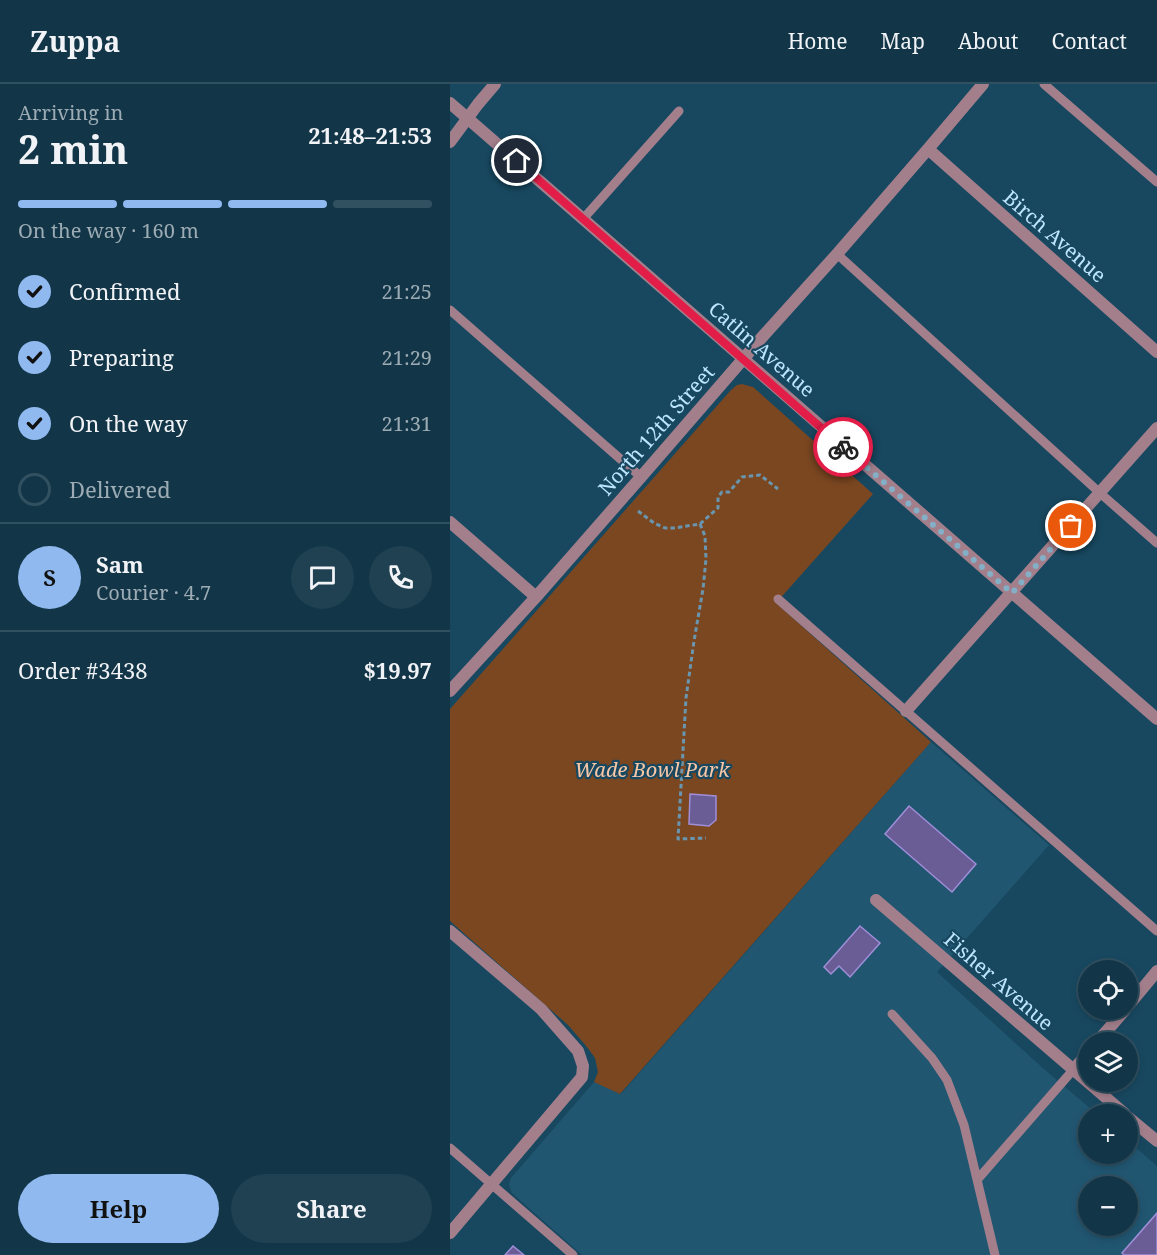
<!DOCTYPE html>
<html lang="en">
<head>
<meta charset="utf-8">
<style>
	:root { --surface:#123648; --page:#1f4152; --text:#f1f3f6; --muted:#9cabb4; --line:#315060; --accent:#90b9f0 }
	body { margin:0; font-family:"Noto Serif",serif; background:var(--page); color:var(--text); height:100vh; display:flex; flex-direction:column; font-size:22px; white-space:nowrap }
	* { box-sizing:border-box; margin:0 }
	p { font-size:20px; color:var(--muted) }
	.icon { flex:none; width:33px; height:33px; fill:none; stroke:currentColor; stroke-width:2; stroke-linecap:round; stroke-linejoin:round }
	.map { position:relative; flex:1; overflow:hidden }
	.side { display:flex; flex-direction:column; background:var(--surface); width:450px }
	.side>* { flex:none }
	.fabs { position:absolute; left:628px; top:876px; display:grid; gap:12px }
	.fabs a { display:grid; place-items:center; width:60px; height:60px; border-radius:50%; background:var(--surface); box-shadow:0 3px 9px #0003,0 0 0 2px var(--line); font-size:30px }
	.pin { position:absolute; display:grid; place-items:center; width:51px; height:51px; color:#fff; margin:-26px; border:3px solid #fff; border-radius:50%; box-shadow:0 2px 6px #0007 }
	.courier { position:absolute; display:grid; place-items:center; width:60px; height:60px; margin:-30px; border:4px solid #e11d48; border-radius:50%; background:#fff; color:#222; box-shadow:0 2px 8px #0007 }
	.overview em { font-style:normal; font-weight:700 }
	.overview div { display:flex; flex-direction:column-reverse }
	.overview { display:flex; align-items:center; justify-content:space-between; height:102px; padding:0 18px }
	h1 { font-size:39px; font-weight:700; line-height:45px }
	.bar { display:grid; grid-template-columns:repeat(4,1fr); gap:9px 6px; align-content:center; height:72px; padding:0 18px }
	.bar i { height:8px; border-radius:4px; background:var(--line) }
	.bar .on { background:var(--accent) }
	.bar p { grid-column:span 4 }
	.line { display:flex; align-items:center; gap:15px; padding:0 18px; border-top:2px solid var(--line) }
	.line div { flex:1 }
	.round { display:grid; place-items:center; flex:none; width:63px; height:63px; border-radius:32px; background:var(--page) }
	ol { padding:0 18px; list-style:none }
	li { display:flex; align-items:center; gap:18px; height:66px }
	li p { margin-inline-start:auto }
	li .icon { padding:6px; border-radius:50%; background:var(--accent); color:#111; stroke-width:4 }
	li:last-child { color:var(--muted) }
	li i { width:33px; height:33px; border:3px solid var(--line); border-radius:50% }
	.primary-button { display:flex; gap:12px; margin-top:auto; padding:12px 18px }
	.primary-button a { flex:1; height:69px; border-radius:36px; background:var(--accent); color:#111; font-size:24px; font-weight:700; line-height:69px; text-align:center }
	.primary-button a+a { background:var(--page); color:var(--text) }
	header { display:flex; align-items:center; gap:36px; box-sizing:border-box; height:84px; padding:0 30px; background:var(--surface); border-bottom:2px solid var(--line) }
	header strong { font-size:28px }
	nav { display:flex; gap:33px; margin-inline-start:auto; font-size:21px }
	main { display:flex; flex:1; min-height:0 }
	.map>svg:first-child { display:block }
	.built { fill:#215671; fill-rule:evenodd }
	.green { fill:#7b4721 }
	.building { fill:#6a5c94; stroke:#9f8ed8; stroke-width:1.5 }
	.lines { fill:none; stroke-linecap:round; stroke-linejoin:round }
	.path { stroke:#6996ae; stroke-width:3; stroke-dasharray:4.5 3; stroke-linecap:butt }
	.lane { stroke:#a37f8c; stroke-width:9 }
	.street { stroke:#a37f8c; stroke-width:12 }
	.done { stroke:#83afc7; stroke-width:6; stroke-dasharray:0 10.8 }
	.route { stroke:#e11d48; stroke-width:8 }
	.labels { text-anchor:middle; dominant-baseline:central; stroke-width:4.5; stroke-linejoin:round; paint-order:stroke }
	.street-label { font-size:20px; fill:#bde6fe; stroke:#184860 }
	.park-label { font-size:20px; font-style:italic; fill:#f8c7a6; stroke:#184860 }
</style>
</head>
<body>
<header>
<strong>Zuppa</strong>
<nav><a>Home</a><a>Map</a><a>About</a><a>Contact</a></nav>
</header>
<main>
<section class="side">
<div class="overview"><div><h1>2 min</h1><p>Arriving in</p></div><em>21:48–21:53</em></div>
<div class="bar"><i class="on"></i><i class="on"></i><i class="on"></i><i></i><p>On the way · 160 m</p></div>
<ol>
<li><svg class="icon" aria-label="check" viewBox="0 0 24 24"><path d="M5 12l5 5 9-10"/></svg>Confirmed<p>21:25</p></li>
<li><svg class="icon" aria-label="check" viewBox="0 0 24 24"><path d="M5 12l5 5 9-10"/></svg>Preparing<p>21:29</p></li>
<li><svg class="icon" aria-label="check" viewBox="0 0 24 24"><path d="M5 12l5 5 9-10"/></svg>On the way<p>21:31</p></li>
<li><i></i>Delivered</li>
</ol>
<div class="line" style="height:108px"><b class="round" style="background:var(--accent);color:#111">S</b><div><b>Sam</b><p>Courier · 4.7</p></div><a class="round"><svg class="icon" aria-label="chat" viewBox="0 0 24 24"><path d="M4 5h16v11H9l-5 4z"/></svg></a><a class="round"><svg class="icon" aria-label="phone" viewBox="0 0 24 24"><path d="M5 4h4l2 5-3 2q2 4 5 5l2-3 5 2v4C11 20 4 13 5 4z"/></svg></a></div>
<div class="line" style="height:78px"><div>Order #3438</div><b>$19.97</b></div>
<div class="primary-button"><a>Help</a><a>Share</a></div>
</section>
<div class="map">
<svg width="707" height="1171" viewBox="0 0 707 1171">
	<rect width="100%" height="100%" fill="#184860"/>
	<!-- built -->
	<path class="built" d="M481,658L599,761L487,888L595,986L647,1030H639V1070H678V1057L707,1082V1171H132L62,1109L59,1100L61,1094L144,998L171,1010ZM639,1102H678V1142H639Z"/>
	<!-- green -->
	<path class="green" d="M292,300L303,303L423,410L326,519L481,658L170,1010L144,998L148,988L145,974L137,963L118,941L0,837V625L281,306L287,301Z"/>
	<!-- building -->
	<path class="building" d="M240,710L266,712V736L259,742L239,740Z
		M459,722L526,780L502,808L435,750Z
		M410,842L430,859L400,893L389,882L381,890L374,883Z
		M707,1129V1171H674L672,1169Z
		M63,1162L74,1171H55Z"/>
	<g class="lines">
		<!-- path -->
		<path class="path" d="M188,427L204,439L215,444H224L250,440L268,424V413L272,408H279L292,393L310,391L328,405
			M250,440L255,452L256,475L253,505L244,557L236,614L228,755L256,754"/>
		<!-- lane -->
		<path class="lane" d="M594,0L707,98
			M133,135L229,27
			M387,170L650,409L707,459
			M0,226L191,393
			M328,515L707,847
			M442,930L482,974L497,996L514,1041L545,1171
			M0,1064L123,1171
			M527,1096L623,986"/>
		<!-- street -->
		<path class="street" d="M0,19L707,635
			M0,58L28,20L45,0
			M478,65L707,268
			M0,438L86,513
			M0,607L86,513L191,393L314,251L387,170L478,65L533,0
			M456,627L707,344
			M426,816L675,1030
			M0,847L91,925L128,967L133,982L132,993L0,1149
			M678,922L707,887
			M647,958L675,926
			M623,986L639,968
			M678,1033L707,1057"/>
	</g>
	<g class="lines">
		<!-- done -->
		<path class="done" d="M393,363L562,509L621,442"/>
		<!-- route -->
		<path class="route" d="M67,77L393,363"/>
	</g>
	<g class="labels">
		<!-- street labels -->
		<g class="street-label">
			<text transform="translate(605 152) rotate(41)">Birch Avenue</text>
			<text transform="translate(312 265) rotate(41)">Catlin Avenue</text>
			<text transform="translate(206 346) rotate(-49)">North 12th Street</text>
			<text transform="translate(549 897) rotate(41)">Fisher Avenue</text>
		</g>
		<!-- park labels -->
		<g class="park-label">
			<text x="202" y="685">Wade Bowl Park</text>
		</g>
	</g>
</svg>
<div class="fabs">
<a><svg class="icon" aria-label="locate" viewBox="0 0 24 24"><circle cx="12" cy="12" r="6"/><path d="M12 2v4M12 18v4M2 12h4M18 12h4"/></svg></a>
<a><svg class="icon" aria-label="layers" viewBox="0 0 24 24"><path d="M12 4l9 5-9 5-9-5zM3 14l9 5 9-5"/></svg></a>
<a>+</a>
<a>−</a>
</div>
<div class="pin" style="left:621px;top:442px;background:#ea580c"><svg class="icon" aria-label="bag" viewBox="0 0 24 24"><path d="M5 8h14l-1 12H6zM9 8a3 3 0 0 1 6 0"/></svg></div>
<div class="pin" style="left:67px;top:77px;background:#1f2937"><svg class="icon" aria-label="home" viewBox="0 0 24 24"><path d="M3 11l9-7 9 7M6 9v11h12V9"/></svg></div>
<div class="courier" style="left:393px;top:363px"><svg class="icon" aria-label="bike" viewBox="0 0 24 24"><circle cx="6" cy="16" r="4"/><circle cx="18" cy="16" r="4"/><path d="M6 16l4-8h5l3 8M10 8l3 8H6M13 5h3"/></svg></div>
</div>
</main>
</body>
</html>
